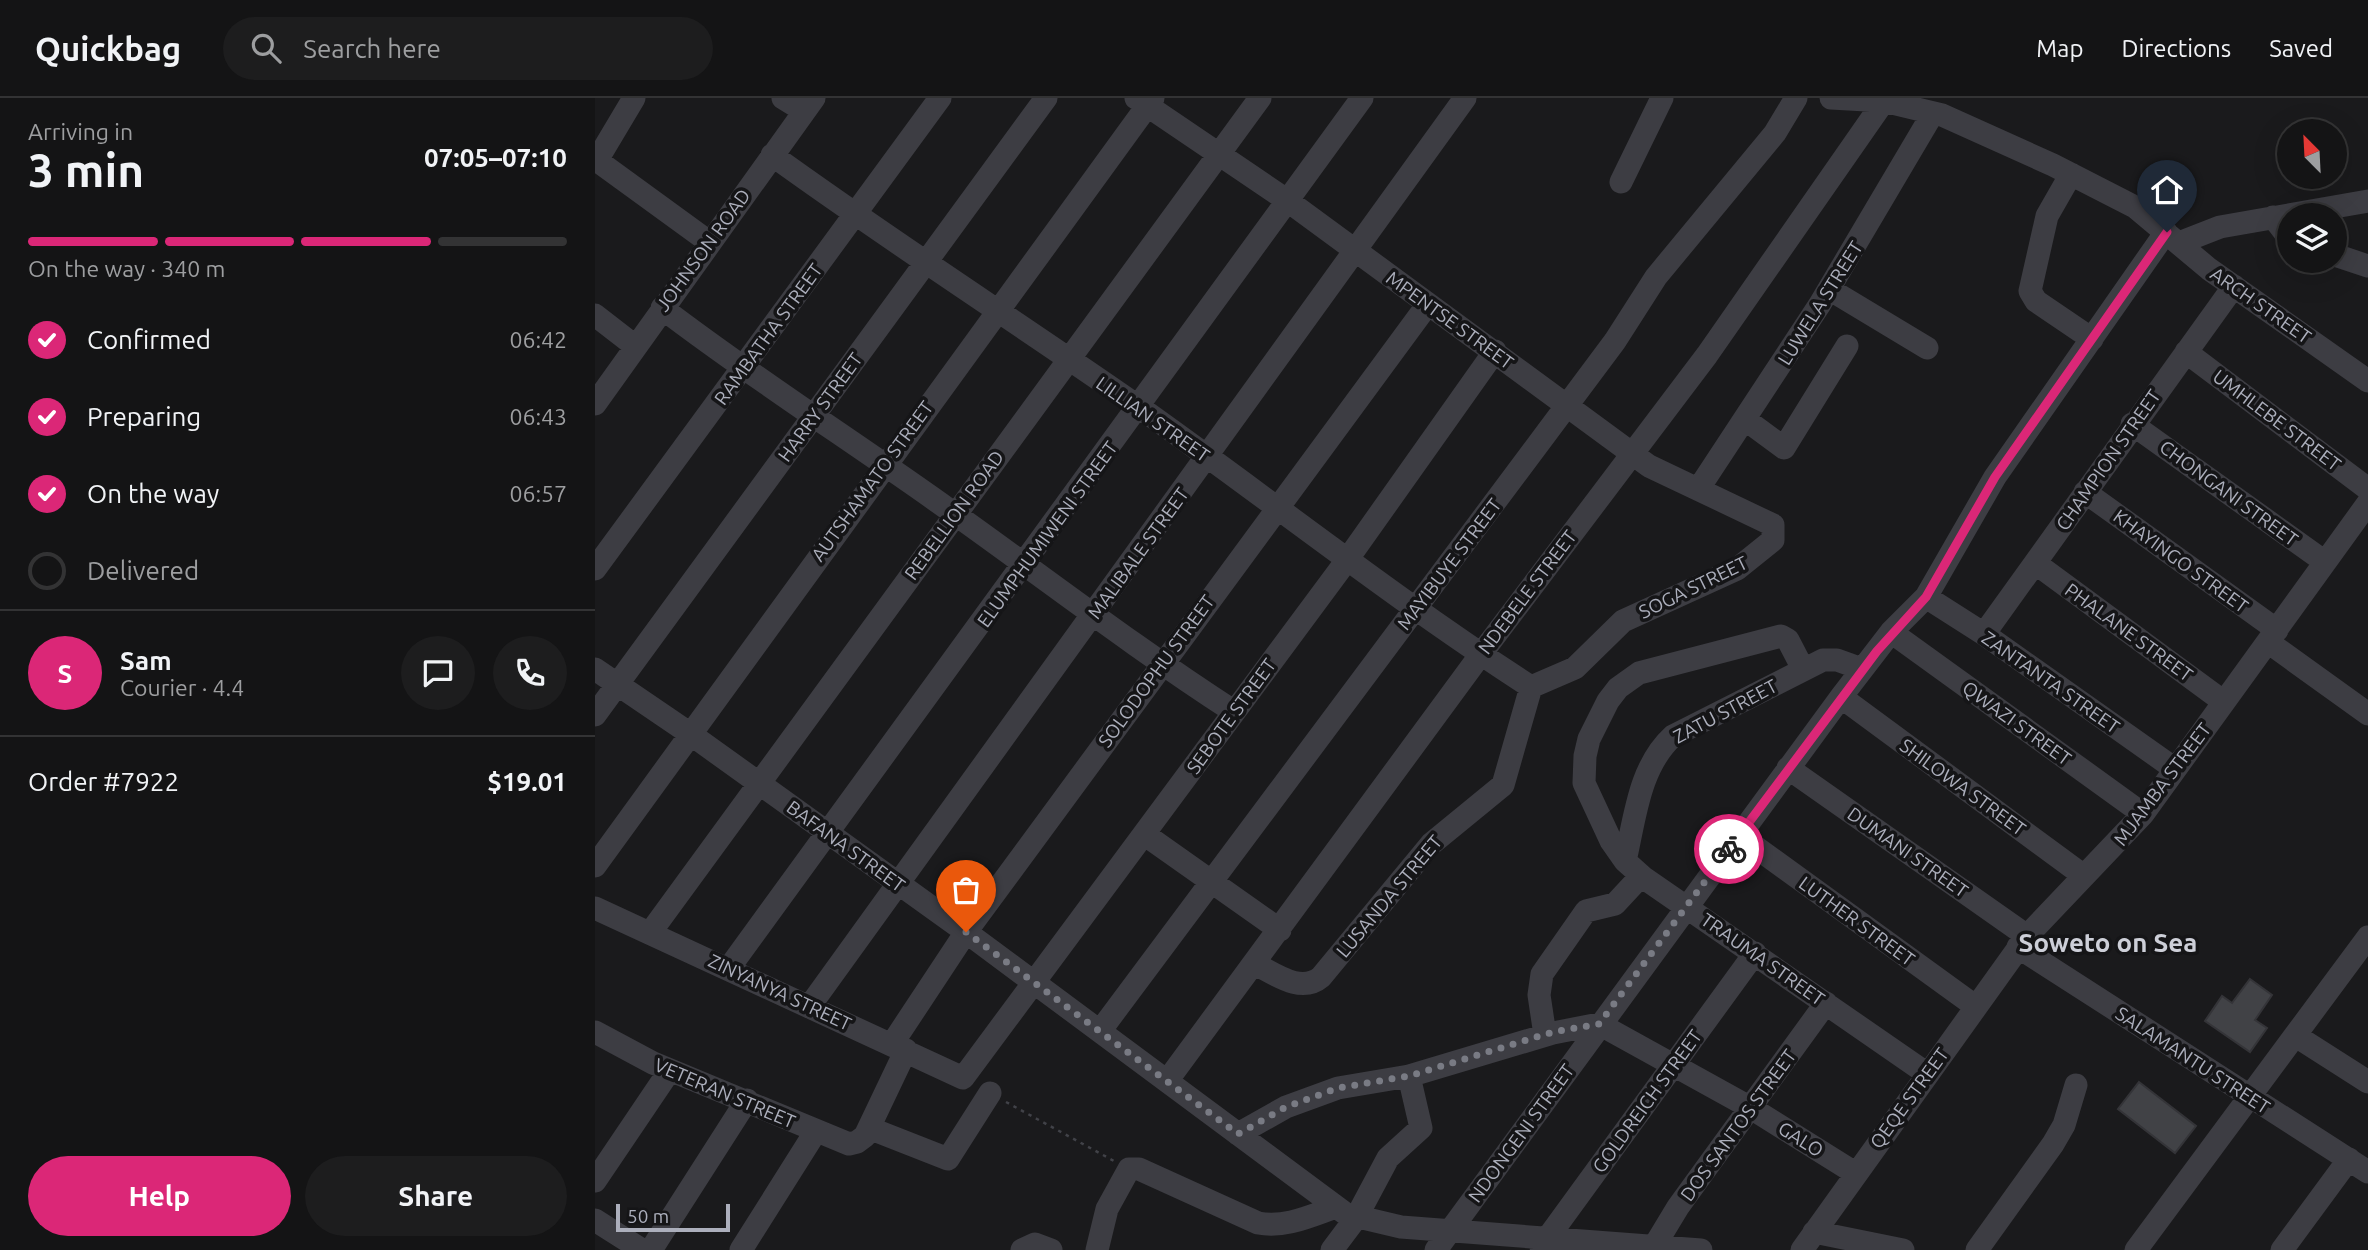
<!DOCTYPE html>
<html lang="en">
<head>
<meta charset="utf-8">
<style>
	:root { --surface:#141415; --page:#1d1d1e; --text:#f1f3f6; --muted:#9d9ea0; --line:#333334; --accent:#db2777 }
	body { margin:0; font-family:Ubuntu,sans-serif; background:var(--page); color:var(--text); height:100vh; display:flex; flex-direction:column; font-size:26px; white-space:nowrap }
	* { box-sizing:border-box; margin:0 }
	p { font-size:23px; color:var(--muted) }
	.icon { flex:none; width:38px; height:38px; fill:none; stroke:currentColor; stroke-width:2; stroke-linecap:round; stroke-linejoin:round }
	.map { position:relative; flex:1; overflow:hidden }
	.sheet { display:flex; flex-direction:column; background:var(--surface); width:595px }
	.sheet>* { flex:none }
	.needle { width:46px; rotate:336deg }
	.controls { position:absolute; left:1682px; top:21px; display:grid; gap:14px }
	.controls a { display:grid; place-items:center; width:70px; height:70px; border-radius:50%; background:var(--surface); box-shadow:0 7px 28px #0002,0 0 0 2px var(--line); font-size:35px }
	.scale { position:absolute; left:21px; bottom:18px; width:114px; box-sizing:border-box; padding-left:7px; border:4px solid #acafbc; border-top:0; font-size:19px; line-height:24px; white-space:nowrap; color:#acafbc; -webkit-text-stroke:5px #151517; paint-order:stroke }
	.pin { position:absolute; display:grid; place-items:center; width:60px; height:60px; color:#fff; margin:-72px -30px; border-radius:50% 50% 50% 0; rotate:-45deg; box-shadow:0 0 7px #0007 }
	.pin .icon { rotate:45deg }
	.courier { position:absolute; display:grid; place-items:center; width:70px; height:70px; margin:-35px; border:5px solid #db2777; border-radius:50%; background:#fff; color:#222; box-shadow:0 2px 9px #0007 }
	.overview em { font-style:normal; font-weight:700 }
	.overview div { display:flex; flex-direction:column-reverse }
	.overview { display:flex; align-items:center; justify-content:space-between; height:119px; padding:0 28px }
	h1 { font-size:46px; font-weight:700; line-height:52px }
	.bar { display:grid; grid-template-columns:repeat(4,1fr); gap:10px 7px; align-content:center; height:84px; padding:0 28px }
	.bar i { height:9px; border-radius:5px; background:var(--line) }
	.bar .selected { background:var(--accent) }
	.bar p { grid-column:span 4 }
	.line { display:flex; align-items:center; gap:18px; padding:0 28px; border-top:2px solid var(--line) }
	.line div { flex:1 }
	.round { display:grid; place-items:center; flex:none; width:74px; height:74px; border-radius:37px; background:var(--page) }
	ol { padding:0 28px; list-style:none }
	li { display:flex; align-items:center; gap:21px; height:77px }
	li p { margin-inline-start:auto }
	li .icon { padding:7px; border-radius:50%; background:var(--accent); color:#fff; stroke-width:4 }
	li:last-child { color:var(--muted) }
	li i { width:38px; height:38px; border:4px solid var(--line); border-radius:50% }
	.cta { display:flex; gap:14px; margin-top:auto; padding:14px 28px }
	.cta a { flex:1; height:80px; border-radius:42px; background:var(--accent); color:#fff; font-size:28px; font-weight:700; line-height:80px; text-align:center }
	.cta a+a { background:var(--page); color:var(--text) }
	header { display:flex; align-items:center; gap:42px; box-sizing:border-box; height:98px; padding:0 35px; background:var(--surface); border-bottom:2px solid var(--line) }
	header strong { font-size:33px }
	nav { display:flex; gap:38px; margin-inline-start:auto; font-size:24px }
	.search { width:490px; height:63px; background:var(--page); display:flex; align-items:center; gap:18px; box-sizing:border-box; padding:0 24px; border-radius:38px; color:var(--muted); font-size:26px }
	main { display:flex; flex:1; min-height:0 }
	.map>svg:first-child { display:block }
	.building { fill:#414246; stroke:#343438; stroke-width:2 }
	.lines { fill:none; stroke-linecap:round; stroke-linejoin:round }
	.path { stroke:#414248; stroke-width:2.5; stroke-dasharray:3.5 5; stroke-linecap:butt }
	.minor { stroke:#3d3d43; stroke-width:23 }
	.done { stroke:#797b84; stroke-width:7; stroke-dasharray:0 12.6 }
	.route { stroke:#db2777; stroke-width:9 }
	.labels { text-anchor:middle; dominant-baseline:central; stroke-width:7; stroke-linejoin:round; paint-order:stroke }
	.street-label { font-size:19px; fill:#acafbc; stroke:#151517 }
	.district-label { font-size:26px; font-weight:bold; fill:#cdcfd8; stroke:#151517 }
</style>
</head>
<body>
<header>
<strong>Quickbag</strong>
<div class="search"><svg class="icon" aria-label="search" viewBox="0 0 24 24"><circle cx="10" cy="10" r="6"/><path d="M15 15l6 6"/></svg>Search here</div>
<nav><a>Map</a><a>Directions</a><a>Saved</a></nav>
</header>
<main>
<section class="sheet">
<div class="overview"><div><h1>3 min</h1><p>Arriving in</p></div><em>07:05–07:10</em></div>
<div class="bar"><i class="selected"></i><i class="selected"></i><i class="selected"></i><i></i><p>On the way · 340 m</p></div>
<ol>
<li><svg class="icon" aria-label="check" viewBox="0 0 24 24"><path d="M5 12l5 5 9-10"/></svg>Confirmed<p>06:42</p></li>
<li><svg class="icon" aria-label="check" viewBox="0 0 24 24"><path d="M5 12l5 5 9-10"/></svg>Preparing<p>06:43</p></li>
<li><svg class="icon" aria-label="check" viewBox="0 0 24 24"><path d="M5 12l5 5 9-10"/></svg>On the way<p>06:57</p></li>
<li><i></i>Delivered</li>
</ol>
<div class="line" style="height:126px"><b class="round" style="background:var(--accent);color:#fff">S</b><div><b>Sam</b><p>Courier · 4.4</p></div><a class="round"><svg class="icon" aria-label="chat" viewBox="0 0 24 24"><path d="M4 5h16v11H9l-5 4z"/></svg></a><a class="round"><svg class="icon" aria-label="phone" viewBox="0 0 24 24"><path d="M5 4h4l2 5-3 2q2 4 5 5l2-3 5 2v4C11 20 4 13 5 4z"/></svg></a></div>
<div class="line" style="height:91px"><div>Order #7922</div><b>$19.01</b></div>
<div class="cta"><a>Help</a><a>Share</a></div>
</section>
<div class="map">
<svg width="1773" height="1152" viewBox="0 0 1773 1152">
	<rect width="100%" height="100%" fill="#1a1a1c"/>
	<!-- building -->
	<path class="building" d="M1655,881L1677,897L1660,922L1672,930L1655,954L1610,923L1627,898L1637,905Z
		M1544,984L1601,1028L1580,1055L1523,1011Z"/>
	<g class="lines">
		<!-- path -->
		<path class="path" d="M411,1004L519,1063"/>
		<!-- minor -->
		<path class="minor" d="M188,0L209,13
			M541,0L693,103L1054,368L1178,427V442L1142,471L1028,523L980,570L936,589
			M1236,0L1289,3L1347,17L1458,67L1540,109L1614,171L1773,283
			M177,57C297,144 422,224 544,309C675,402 801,502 936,589
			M0,61L114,144
			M2,62L39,0
			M1476,76L1452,118L1435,193L1441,203L1497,241
			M1026,84L1067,0
			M1678,119L1694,140
			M1584,145L1625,129L1773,103
			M1740,157L1773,168
			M1234,191L1332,250
			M67,210C161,282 261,345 357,414C451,481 542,551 638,613
			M0,217L40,248
			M1591,254L1773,391
			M0,306L219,0
			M1151,322L1189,350L1252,248
			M1537,326L1730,464
			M1104,390L1225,206L1338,15
			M1490,394L1682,532
			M1440,465L1629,604
			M0,471L345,0
			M1331,499L1389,536L1580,671
			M1296,534L1548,716
			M1389,536L1639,188
			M1673,544L1773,616
			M0,571L94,635L371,834L751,1116L806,1129L1106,1152
			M1208,571L1193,542L1186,538L1044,575L1023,590L1013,603L994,641L990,658L989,685L1016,743L1030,763L1049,780L1331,975
			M1246,599L1489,778
			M0,617L451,0
			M1193,670L1432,838
			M549,736L685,832
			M1144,737L1380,908
			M1030,763C1040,720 1044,669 1078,638L1228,562H1242L1267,571
			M0,768L558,0
			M0,810L368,980L752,462L900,253
			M55,835L665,0
			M1423,849L1773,1074
			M660,866C680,876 706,896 726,879L836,746L908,687L936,589
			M134,870L767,0
			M214,909L870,0
			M505,933L1020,243L1061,179L1180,35L1201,0
			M0,934L58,965L254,1046L262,1044L270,1038L311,952
			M950,937L944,897L947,876L991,813L1020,806L1046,778
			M1701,938L1773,984
			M297,946L371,834L833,206
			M572,983L886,556L1112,257L1289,3
			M274,1030L353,1061L395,995
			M643,1036L691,1009L743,990L814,978L958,935L1004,926L1156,1010L1260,1075
			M0,1083L75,972
			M0,1122L47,1152
			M1219,1134L1308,1152
			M946,1149L1160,855
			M56,1152L152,1002
			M146,1152L221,1033
			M427,1152L440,1146L456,1152
			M502,1152L512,1111L534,1071H544L663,1125C691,1130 715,1118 741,1109
			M737,1152L761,1120L793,1060L826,1030L814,978
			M841,1152L1246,599L1296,534L1331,499L1400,379L1571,134
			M1057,1152L1083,1109L1231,905
			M1207,1152L1432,838L1548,716L1773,405
			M1382,1152L1458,1046L1469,1027L1481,987
			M1541,1152L1773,839
			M1687,1152L1754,1061"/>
	</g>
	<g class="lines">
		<!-- done -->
		<path class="done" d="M371,834L643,1036L691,1009L743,990L814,978L958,934L1004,926L1134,751"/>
		<!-- route -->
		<path class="route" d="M1134,751L1282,553L1331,499L1400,379L1572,134"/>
	</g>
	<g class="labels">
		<!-- street labels -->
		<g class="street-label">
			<text transform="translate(108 152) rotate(-54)">JOHNSON ROAD</text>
			<text transform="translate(1225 205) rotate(-58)">LUWELA STREET</text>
			<text transform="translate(1666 207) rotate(35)">ARCH STREET</text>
			<text transform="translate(855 222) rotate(36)">MPENTSE STREET</text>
			<text transform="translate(173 236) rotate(-54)">RAMBATHA STREET</text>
			<text transform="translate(225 309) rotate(-54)">HARRY STREET</text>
			<text transform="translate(558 321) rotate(35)">LILLIAN STREET</text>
			<text transform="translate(1682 322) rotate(37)">UMHLEBE STREET</text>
			<text transform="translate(1513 362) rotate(-55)">CHAMPION STREET</text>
			<text transform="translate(277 383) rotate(-54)">AUTSHAMATO STREET</text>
			<text transform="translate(1634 395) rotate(36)">CHONGANI STREET</text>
			<text transform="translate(359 417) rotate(-54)">REBELLION ROAD</text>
			<text transform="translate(452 436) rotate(-54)">ELUMPHUMIWENI STREET</text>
			<text transform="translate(543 455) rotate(-54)">MALIBALE STREET</text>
			<text transform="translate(1586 463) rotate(36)">KHAYINGO STREET</text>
			<text transform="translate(854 466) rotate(-53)">MAYIBUYE STREET</text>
			<text transform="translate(1098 489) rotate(-26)">SOGA STREET</text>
			<text transform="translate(932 494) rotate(-53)">NDEBELE STREET</text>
			<text transform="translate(1534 534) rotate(36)">PHALANE STREET</text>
			<text transform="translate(561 573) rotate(-54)">SOLODOPHU STREET</text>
			<text transform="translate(1456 584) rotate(35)">ZANTANTA STREET</text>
			<text transform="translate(1130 613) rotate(-28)">ZATU STREET</text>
			<text transform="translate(636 618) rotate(-54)">SEBOTE STREET</text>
			<text transform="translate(1422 625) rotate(36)">QWAZI STREET</text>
			<text transform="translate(1567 686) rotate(-53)">MJAMBA STREET</text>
			<text transform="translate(1368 689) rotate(36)">SHILOWA STREET</text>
			<text transform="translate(251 748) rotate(36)">BAFANA STREET</text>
			<text transform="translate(1313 754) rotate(35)">DUMANI STREET</text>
			<text transform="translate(794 798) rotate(-50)">LUSANDA STREET</text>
			<text transform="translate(1262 823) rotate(36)">LUTHER STREET</text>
			<text transform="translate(1168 861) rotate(35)">TRAUMA STREET</text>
			<text transform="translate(185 894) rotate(25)">ZINYANYA STREET</text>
			<text transform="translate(1598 962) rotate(33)">SALAMANTU STREET</text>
			<text transform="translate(130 995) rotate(23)">VETERAN STREET</text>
			<text transform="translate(1314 1000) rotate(-54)">QEQE STREET</text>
			<text transform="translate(1052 1003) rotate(-54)">GOLDREICH STREET</text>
			<text transform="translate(1143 1027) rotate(-54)">DOS SANTOS STREET</text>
			<text transform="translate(926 1035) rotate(-54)">NDONGENI STREET</text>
			<text transform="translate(1206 1041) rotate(32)">GALO</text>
		</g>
		<!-- district labels -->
		<g class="district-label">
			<text x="1513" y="844">Soweto on Sea</text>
		</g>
	</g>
</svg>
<div class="controls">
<a><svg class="needle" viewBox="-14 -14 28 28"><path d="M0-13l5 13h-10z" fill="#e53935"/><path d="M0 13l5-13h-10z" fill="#9d9ea0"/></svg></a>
<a><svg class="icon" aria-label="layers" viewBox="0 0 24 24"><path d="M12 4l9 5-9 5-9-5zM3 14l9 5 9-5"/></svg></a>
</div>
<div class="scale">50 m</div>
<div class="pin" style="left:371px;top:834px;background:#ea580c"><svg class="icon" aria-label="bag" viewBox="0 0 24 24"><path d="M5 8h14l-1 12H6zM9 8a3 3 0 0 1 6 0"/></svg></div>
<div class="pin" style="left:1572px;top:134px;background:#1f2937"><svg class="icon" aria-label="home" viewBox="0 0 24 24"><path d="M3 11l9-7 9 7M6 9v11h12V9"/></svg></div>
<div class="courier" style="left:1134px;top:751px"><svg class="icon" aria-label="bike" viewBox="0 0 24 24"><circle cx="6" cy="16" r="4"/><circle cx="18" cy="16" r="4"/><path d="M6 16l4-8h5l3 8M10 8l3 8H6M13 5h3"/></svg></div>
</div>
</main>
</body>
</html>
